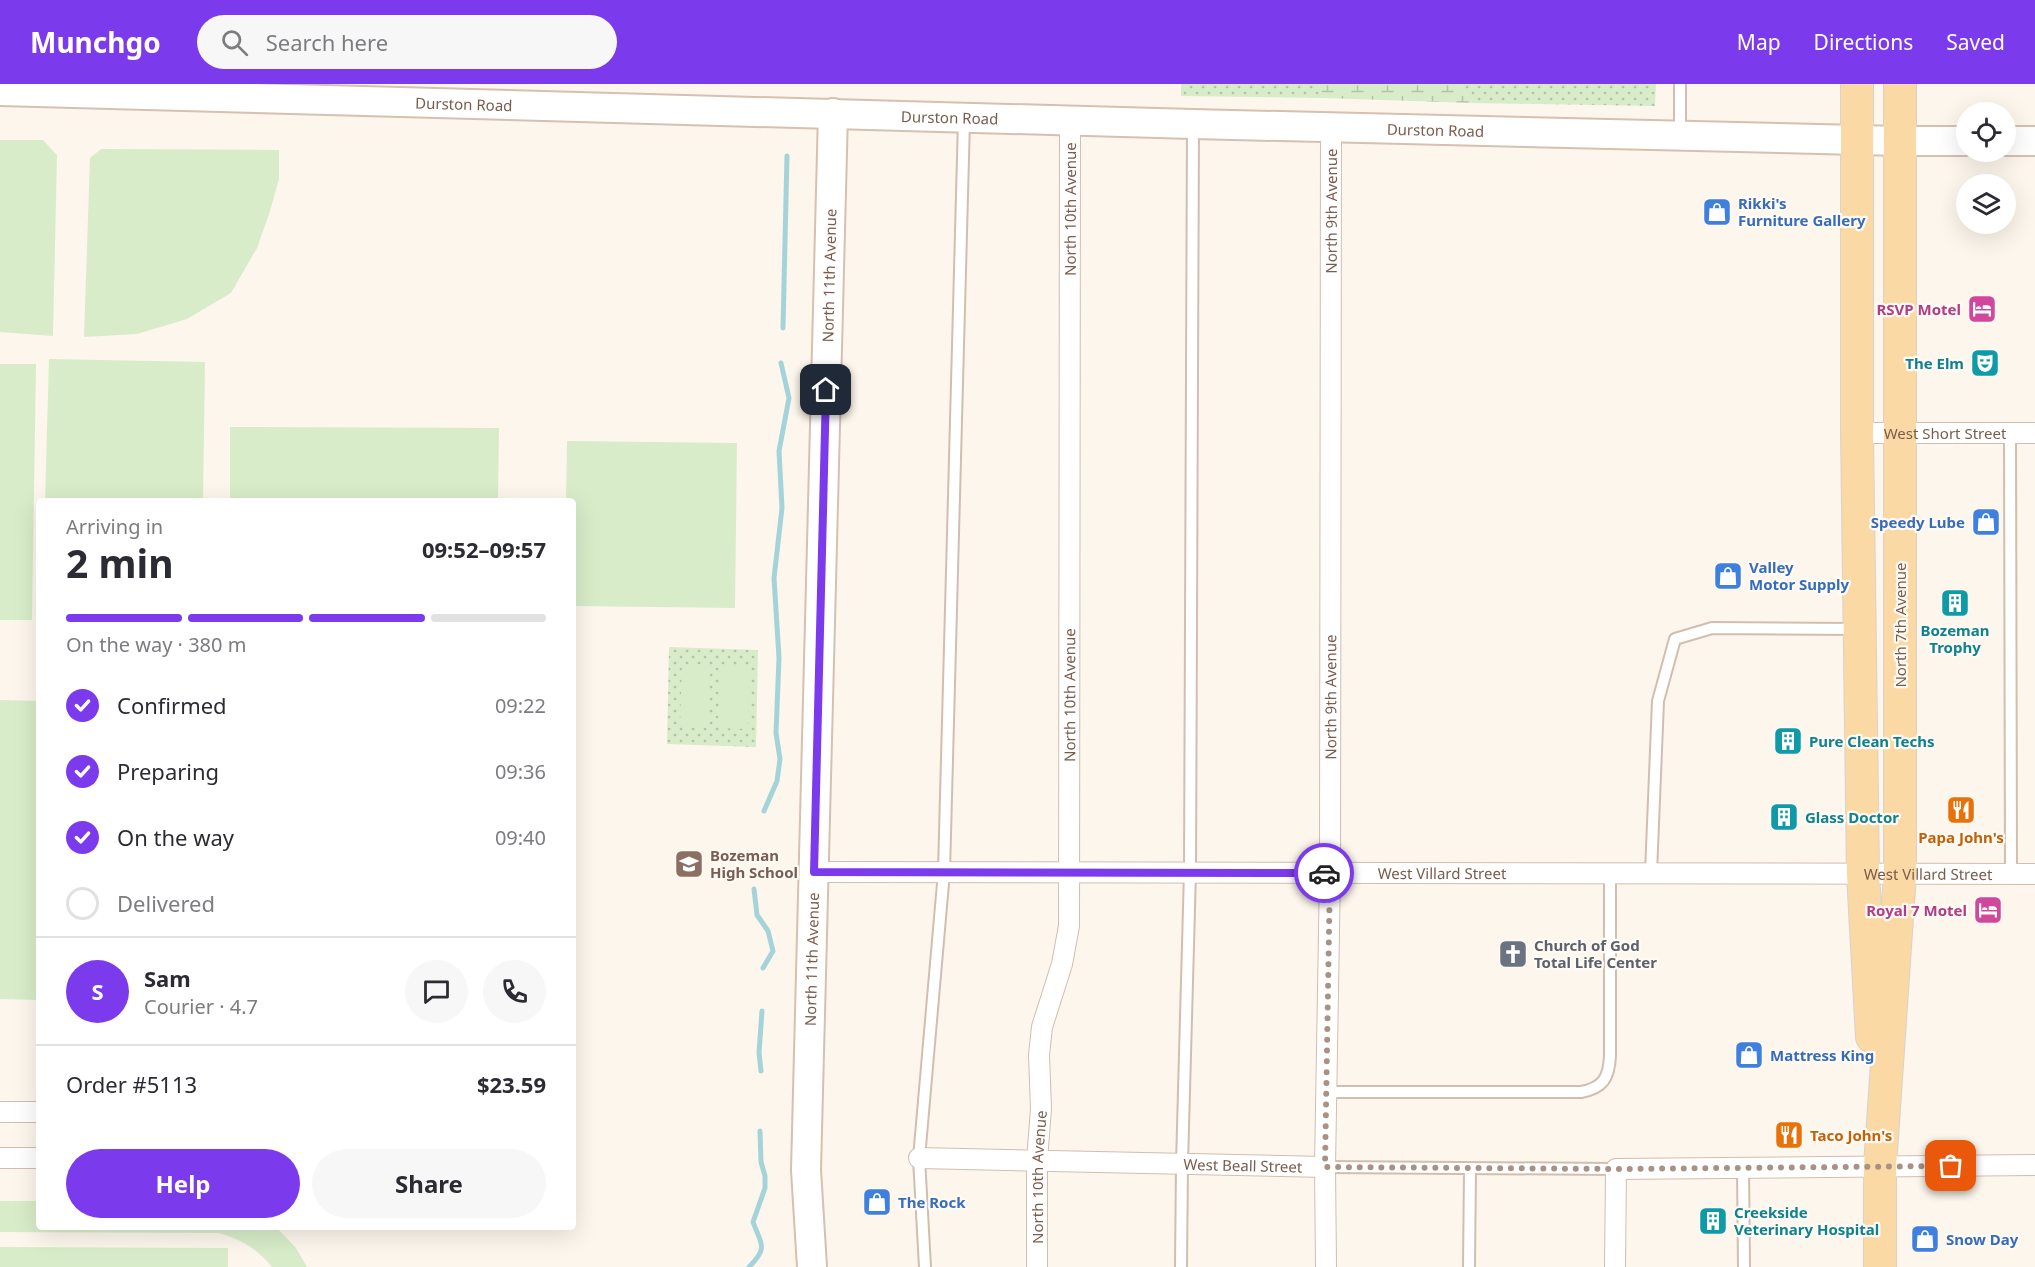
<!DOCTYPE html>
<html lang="en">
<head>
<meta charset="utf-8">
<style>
	:root { --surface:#fff; --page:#f7f7f7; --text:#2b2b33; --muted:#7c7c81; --line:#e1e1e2; --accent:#7c3aed }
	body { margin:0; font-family:"Noto Sans",sans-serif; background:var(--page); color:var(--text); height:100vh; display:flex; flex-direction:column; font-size:22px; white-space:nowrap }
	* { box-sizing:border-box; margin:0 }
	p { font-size:20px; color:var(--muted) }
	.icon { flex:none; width:33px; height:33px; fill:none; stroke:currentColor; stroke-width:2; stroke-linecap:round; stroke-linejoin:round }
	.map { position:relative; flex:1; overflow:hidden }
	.drawer { position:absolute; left:36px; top:414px; width:540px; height:732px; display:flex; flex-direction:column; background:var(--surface); border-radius:6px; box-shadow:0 6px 24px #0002 }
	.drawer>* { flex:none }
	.fabs { position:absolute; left:1956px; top:18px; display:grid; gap:12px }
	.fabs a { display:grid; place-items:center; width:60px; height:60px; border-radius:50%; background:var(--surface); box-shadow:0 6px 24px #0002; font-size:30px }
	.pin { position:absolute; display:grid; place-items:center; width:51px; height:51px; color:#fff; margin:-26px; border-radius:12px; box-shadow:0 3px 9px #0006 }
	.courier { position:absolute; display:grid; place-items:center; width:60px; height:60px; margin:-30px; border:4px solid #7c3aed; border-radius:50%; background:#fff; color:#222; box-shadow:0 2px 8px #0007 }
	.headline em { font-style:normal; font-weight:700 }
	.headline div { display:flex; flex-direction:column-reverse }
	.headline { display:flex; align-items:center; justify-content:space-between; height:102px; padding:0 30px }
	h1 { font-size:39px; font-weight:700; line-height:45px }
	.bar { display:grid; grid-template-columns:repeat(4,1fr); gap:9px 6px; align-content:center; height:72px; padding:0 30px }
	.bar i { height:8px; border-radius:4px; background:var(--line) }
	.bar .active { background:var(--accent) }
	.bar p { grid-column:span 4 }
	.line { display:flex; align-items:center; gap:15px; padding:0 30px; border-top:2px solid var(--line) }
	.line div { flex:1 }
	.round { display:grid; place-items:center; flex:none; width:63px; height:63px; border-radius:32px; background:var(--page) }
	ol { padding:0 30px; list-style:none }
	li { display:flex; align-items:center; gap:18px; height:66px }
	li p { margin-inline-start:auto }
	li .icon { padding:6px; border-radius:50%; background:var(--accent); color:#fff; stroke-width:4 }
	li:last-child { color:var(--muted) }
	li i { width:33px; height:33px; border:3px solid var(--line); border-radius:50% }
	.action { display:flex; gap:12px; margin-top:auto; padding:12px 30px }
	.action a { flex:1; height:69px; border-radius:36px; background:var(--accent); color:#fff; font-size:24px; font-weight:700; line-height:69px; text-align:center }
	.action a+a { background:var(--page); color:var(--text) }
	header { display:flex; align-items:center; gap:36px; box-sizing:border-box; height:84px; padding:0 30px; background:var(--accent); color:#fff }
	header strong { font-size:28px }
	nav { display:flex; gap:33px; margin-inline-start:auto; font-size:21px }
	.search { width:420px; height:54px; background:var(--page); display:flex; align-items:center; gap:15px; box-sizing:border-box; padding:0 21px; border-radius:33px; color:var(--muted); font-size:22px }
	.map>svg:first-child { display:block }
	.green { fill:url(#green-dots) }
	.wetland { fill:url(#wetland-marsh) }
	.pitch { fill:#d8ecc9 }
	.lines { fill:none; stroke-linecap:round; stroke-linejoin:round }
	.stream { stroke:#a5d3da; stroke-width:5 }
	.lane-casing { stroke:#d1beb0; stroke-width:14 }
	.street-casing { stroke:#d1beb0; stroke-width:22 }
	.secondary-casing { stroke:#d6c0b0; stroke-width:32 }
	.primary-casing { stroke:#dad1cd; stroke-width:34 }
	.lane { stroke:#fff; stroke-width:10 }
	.street { stroke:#fff; stroke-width:20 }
	.secondary { stroke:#fff; stroke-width:28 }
	.primary { stroke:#fbd9a5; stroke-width:32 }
	.done { stroke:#a89285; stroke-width:6; stroke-dasharray:0 10.8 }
	.route { stroke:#7c3aed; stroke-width:8 }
	.labels { text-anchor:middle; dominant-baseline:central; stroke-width:4.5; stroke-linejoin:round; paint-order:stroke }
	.street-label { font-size:15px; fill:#7a5c4d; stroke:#fffaf3 }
	.shop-label { font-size:15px; font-weight:bold; fill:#366cbe; stroke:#fffaf3; text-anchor:start }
	.hotel-label { font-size:15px; font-weight:bold; fill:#b23c85; stroke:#fffaf3; text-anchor:end }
	.culture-label { font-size:15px; font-weight:bold; fill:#0d838f; stroke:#fffaf3; text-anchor:start }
	.food-label { font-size:15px; font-weight:bold; fill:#c56008; stroke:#fffaf3 }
	.education-label { font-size:15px; font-weight:bold; fill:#785e54; stroke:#fffaf3; text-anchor:start }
	.worship-label { font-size:15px; font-weight:bold; fill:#5b616d; stroke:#fffaf3; text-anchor:start }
</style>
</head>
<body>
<header>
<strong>Munchgo</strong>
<div class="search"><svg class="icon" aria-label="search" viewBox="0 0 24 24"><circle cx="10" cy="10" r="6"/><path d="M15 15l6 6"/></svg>Search here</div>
<nav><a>Map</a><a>Directions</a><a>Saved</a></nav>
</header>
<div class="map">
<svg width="2035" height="1183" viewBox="0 0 2035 1183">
	<defs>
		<pattern id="green-dots" width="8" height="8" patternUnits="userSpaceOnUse" patternTransform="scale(1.5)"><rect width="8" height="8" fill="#d8ecc9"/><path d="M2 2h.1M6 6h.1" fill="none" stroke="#b4c2a5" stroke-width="1.8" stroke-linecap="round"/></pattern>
		<pattern id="wetland-marsh" width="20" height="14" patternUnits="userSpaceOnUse" patternTransform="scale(1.5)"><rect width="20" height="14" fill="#d8ecc9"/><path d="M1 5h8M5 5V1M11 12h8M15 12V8" fill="none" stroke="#b4c2a5"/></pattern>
	</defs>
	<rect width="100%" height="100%" fill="#fdf6ec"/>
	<!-- green -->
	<path class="green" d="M1181,0H1319L1323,14L1181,12Z
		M1460,0H1656L1655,22L1472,19Z
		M669,563L758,566L756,663L667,660Z"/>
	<!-- wetland -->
	<path class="wetland" d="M1319,0H1460L1472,19L1323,14Z"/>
	<!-- pitch -->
	<path class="pitch" d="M0,56H43L57,71L53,252L0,248Z
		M101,65L279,66V95L270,127L257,164L231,209L187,235L137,250L84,253L90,74Z
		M49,275L205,278L203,417H45Z
		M0,280H36L32,536H0Z
		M230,343L499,344L498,417H230Z
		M567,357L737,359L735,524L573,522V417H566Z
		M682,580L710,581L708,644L680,643Z
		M720,581L749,582L748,645L718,644Z
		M0,616L39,617V916L0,915Z
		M0,1117H39V1143H276L296,1164L307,1183H272C257,1165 241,1155 218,1149L0,1148Z
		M0,1163L228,1164V1183H0Z"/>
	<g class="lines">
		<!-- stream -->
		<path class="stream" d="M783,244L787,72
			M764,727L777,697L780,675L776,649L779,574L774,494L782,424L779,367L789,314L781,279
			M754,805L757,831L768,847L773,867L763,884
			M761,987L759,969L762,927
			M749,1183C769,1163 761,1160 753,1138L765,1104V1092L761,1078L760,1047"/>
		<!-- lane casing -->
		<g class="lane-casing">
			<path id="lane" d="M1680,52V0
				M2010,349L2011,790
				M1651,789L1658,617L1675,555L1712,544L1856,545
				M1328,1008H1581C1603,1004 1609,994 1610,972V789
				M1325,1083L1616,1085
				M1743,1084L1744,1183
				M925,1183L919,1074L944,788L964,36
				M1181,1183L1182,1080L1190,788L1193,41
				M1469,1183L1470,1085"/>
		</g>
		<!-- street casing -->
		<g class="street-casing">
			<g id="street">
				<path id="s1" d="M1857,349H2035"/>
				<path id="s2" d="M814,788L2035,790"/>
				<path d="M0,1028H39"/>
				<path d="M0,1074H39"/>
				<path id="s3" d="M919,1074L1325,1083"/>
				<path id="s4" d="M1037,1183V1076L1041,1025L1039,971L1042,943L1062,880L1069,842L1070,36"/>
				<path id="s5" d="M1326,1183L1325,1083L1330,789L1331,43"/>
				<path d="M1615,1183L1616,1085L2035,1081"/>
			</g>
		</g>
		<!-- secondary casing -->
		<g class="secondary-casing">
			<g id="secondary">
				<path id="s6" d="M0,7L1193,40L1900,57H1966"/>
				<path d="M2006,57H2035"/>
				<path id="s7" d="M812,1183L806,1086L833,29"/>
			</g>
		</g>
		<!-- primary casing -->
		<g class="primary-casing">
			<path id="primary" d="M1857,0V349L1863,790L1872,953
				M1880,1183V1082L1900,790V0"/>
		</g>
		<!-- lane -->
		<use href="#lane" class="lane"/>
		<!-- street -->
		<use href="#street" class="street"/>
		<!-- secondary -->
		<use href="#secondary" class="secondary"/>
		<!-- primary -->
		<use href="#primary" class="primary"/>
	</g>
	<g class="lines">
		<!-- done -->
		<path class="done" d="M1324,789H1330L1325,1083L1616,1085L1951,1082"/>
		<!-- route -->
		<path class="route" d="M826,306L814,788L1324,789"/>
	</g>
	<!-- icons -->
	<defs>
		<g id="shop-square" transform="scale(1.5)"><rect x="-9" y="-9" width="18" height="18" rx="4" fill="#3f7fe0" stroke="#fffaf3"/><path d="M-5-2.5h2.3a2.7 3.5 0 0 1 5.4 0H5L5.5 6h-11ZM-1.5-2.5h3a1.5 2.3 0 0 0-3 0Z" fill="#fff"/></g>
		<g id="hotel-square" transform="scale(1.5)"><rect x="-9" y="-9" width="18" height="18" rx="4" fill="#d1479c" stroke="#fffaf3"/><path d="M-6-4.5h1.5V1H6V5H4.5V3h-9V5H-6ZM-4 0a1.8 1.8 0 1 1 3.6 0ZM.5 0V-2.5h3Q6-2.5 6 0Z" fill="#fff"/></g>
		<g id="theatre-square" transform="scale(1.5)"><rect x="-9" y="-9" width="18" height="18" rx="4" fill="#0f9aa8" stroke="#fffaf3"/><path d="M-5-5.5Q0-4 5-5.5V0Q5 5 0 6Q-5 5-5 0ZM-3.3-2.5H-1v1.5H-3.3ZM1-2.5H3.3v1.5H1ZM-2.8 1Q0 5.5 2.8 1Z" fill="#fff"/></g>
		<g id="building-square" transform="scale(1.5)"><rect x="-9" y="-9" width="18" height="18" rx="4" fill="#0f9aa8" stroke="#fffaf3"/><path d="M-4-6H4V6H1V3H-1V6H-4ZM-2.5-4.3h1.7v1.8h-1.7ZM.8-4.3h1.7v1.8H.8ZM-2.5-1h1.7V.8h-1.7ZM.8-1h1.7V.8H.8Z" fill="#fff"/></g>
		<g id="restaurant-square" transform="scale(1.5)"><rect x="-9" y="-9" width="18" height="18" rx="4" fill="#e8710a" stroke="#fffaf3"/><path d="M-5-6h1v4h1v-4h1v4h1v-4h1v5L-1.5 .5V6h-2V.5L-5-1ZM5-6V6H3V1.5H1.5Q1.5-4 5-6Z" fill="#fff"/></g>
		<g id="school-square" transform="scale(1.5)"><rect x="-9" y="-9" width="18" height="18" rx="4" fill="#8d6e63" stroke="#fffaf3"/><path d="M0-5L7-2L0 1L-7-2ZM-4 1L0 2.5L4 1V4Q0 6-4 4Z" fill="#fff"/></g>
		<g id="church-square" transform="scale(1.5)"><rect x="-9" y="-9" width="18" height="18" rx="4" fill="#6b7280" stroke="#fffaf3"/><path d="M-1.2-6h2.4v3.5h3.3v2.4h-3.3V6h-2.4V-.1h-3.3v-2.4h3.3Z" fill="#fff"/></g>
	</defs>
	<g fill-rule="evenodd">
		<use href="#shop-square" x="1717" y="128"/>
		<use href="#hotel-square" x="1982" y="225"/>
		<use href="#theatre-square" x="1985" y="279"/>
		<use href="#shop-square" x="1986" y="438"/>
		<use href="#shop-square" x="1728" y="492"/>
		<use href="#building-square" x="1955" y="519"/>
		<use href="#building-square" x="1788" y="657"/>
		<use href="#restaurant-square" x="1961" y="726"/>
		<use href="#building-square" x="1784" y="733"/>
		<use href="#school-square" x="689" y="780"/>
		<use href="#hotel-square" x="1988" y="826"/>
		<use href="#church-square" x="1513" y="870"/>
		<use href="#shop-square" x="1749" y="971"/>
		<use href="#restaurant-square" x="1789" y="1051"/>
		<use href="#shop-square" x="877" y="1118"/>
		<use href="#building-square" x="1713" y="1137"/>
		<use href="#shop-square" x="1925" y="1155"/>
	</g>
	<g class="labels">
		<!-- street labels -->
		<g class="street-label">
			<text stroke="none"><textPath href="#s6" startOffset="464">Durston Road</textPath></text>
			<text stroke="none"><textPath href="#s6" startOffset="950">Durston Road</textPath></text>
			<text stroke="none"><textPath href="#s6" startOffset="1436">Durston Road</textPath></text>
			<text stroke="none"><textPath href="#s4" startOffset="1062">North 10th Avenue</textPath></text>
			<text stroke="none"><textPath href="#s5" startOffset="1056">North 9th Avenue</textPath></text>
			<text stroke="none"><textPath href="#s7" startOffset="992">North 11th Avenue</textPath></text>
			<text stroke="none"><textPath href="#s1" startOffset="88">West Short Street</textPath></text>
			<text transform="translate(1900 541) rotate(-90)">North 7th Avenue</text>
			<text stroke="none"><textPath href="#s4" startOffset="576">North 10th Avenue</textPath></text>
			<text stroke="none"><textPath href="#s5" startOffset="570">North 9th Avenue</textPath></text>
			<text stroke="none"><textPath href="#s2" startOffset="628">West Villard Street</textPath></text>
			<text stroke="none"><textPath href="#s2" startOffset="1114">West Villard Street</textPath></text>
			<text stroke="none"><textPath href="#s7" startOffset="308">North 11th Avenue</textPath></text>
			<text stroke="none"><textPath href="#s3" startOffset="324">West Beall Street</textPath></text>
			<text stroke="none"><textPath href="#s4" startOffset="90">North 10th Avenue</textPath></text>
		</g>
		<!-- shop labels -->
		<g class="shop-label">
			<text x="1738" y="119">Rikki's<tspan x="1738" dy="17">Furniture Gallery</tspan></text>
			<text x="1965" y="438" text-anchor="end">Speedy Lube</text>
			<text x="1749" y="483">Valley<tspan x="1749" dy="17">Motor Supply</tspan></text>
			<text x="1770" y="971">Mattress King</text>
			<text x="898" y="1118">The Rock</text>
			<text x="1946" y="1155">Snow Day</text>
		</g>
		<!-- hotel labels -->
		<g class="hotel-label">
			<text x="1961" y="225">RSVP Motel</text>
			<text x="1967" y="826">Royal 7 Motel</text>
		</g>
		<!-- culture labels -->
		<g class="culture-label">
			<text x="1964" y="279" text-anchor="end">The Elm</text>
			<text x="1955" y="546" text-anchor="middle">Bozeman<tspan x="1955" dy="17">Trophy</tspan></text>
			<text x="1809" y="657">Pure Clean Techs</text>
			<text x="1805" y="733">Glass Doctor</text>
			<text x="1734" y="1128">Creekside<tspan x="1734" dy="17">Veterinary Hospital</tspan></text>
		</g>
		<!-- food labels -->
		<g class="food-label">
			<text x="1961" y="753">Papa John's</text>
			<text x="1810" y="1051" text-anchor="start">Taco John's</text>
		</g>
		<!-- education labels -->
		<g class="education-label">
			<text x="710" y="771">Bozeman<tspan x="710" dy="17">High School</tspan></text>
		</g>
		<!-- worship labels -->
		<g class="worship-label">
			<text x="1534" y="861">Church of God<tspan x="1534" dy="17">Total Life Center</tspan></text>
		</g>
	</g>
</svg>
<div class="fabs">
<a><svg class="icon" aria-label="locate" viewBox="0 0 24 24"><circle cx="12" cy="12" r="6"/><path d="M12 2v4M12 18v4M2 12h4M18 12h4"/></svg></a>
<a><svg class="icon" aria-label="layers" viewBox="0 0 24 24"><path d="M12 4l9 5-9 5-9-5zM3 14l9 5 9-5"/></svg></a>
</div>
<div class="pin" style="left:1951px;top:1082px;background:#ea580c"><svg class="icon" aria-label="bag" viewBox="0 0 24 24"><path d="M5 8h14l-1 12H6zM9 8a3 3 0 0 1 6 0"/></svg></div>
<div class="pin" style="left:826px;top:306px;background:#1f2937"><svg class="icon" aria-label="home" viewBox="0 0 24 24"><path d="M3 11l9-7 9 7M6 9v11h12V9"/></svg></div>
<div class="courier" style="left:1324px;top:789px"><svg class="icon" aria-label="car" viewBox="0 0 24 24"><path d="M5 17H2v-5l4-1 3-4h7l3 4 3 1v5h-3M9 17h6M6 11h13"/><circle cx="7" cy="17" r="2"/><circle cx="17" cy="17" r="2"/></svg></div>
<section class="drawer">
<div class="headline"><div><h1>2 min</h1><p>Arriving in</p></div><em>09:52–09:57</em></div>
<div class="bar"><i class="active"></i><i class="active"></i><i class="active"></i><i></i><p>On the way · 380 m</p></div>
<ol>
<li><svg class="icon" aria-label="check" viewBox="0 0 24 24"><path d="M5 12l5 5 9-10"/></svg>Confirmed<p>09:22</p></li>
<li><svg class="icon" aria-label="check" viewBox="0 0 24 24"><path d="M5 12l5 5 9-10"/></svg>Preparing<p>09:36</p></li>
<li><svg class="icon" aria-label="check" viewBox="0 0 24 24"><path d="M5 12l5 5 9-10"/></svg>On the way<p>09:40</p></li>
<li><i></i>Delivered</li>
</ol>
<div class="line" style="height:108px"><b class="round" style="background:var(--accent);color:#fff">S</b><div><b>Sam</b><p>Courier · 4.7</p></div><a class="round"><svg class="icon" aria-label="chat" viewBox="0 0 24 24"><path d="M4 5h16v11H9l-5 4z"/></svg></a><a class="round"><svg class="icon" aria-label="phone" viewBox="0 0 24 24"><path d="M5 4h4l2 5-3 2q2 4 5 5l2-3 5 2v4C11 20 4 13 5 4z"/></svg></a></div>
<div class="line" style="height:78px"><div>Order #5113</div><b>$23.59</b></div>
<div class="action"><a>Help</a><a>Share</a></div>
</section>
</div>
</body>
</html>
